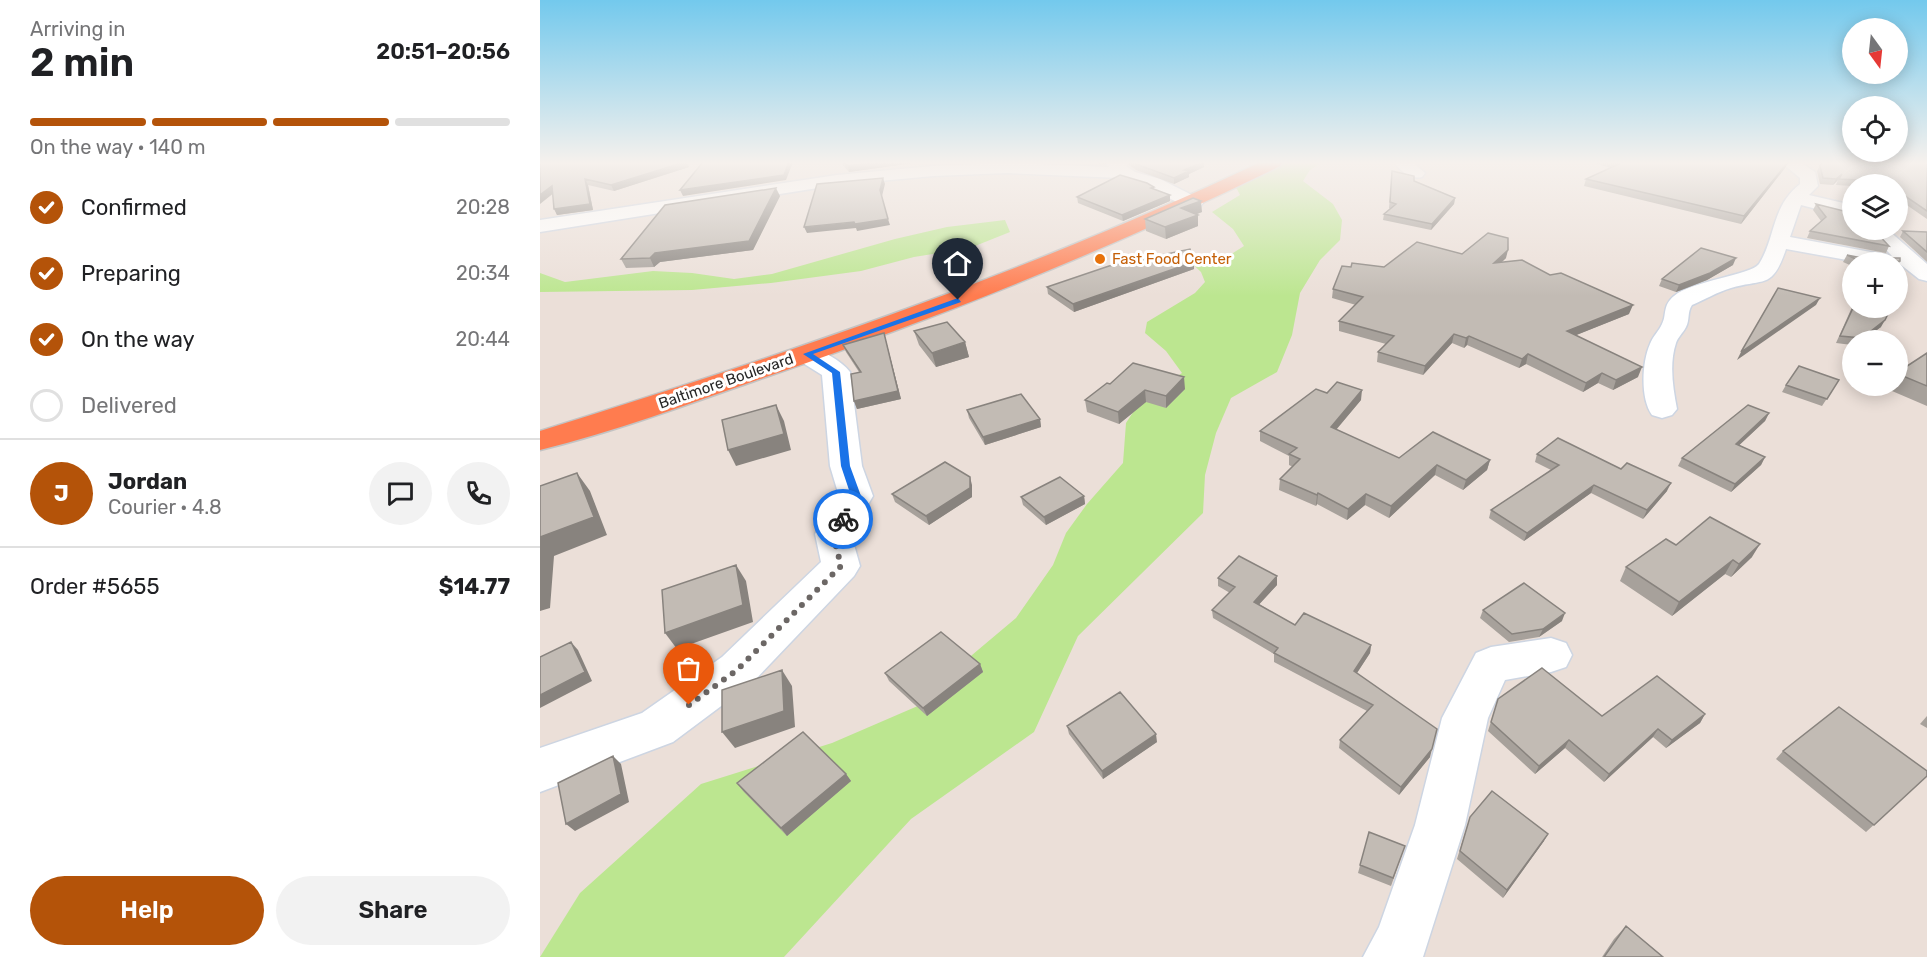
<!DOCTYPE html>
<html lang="en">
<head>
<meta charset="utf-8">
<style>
	:root { --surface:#fff; --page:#f2f2f2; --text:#202124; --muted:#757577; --line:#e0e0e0; --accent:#b45309 }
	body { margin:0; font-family:Rubik,sans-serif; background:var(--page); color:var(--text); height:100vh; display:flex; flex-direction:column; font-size:22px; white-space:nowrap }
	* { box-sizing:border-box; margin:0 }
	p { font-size:20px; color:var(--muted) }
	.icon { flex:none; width:33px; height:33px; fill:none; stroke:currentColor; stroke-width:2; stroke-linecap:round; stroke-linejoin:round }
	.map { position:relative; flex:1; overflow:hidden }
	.details { display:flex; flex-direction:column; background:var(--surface); width:540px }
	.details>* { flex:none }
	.needle { width:39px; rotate:165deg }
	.fabs { position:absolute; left:1302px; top:18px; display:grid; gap:12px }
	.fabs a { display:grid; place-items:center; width:66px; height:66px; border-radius:50%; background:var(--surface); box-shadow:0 3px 15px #0003; font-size:30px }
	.pin { position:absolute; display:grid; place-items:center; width:51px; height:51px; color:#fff; margin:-62px -26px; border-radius:50% 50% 50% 0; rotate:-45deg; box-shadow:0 0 6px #0007 }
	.pin .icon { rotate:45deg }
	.courier { position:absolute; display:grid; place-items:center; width:60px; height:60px; margin:-30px; border:4px solid #1a73e8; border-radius:50%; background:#fff; color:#222; box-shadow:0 2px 8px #0007 }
	.summary em { font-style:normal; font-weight:600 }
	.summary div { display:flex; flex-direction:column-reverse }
	.summary { display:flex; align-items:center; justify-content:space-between; height:102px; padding:0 30px }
	h1 { font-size:39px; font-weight:600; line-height:45px }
	.bar { display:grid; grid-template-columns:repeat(4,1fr); gap:9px 6px; align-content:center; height:72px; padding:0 30px }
	.bar i { height:8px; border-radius:4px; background:var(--line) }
	.bar .selected { background:var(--accent) }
	.bar p { grid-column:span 4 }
	.line { display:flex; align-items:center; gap:15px; padding:0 30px; border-top:2px solid var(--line) }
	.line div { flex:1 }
	.round { display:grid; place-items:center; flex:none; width:63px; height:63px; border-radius:32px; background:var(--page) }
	ol { padding:0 30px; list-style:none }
	li { display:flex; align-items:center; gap:18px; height:66px }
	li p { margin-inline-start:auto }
	li .icon { padding:6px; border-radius:50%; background:var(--accent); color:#fff; stroke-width:4 }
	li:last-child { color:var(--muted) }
	li i { width:33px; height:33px; border:3px solid var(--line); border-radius:50% }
	.action { display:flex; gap:12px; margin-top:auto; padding:12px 30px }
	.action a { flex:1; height:69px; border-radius:36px; background:var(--accent); color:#fff; font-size:24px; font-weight:600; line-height:69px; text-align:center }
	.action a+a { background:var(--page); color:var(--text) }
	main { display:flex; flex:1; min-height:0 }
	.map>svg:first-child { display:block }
	.green { fill:#bce690 }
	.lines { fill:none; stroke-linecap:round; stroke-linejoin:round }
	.minor-casing { stroke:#cdd5e2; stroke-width:3 }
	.highway-casing { stroke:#c3c3c3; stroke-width:3 }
	.minor { fill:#fff; fill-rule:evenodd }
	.highway { fill:#ff7c4f; fill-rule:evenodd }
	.wall { fill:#a7a19b }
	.shaded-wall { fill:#88837e }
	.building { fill:#c2bbb4; stroke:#88837e; stroke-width:1.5 }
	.route { fill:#1a73e8 }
	.done { stroke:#6c6765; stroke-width:6; stroke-dasharray:0 10.8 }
	.food-dot { fill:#e8710a; stroke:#fff; stroke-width:2 }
	.labels { text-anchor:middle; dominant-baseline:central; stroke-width:6; stroke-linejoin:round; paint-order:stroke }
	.far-food-label { font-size:15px; fill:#c56008; stroke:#fff; text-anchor:start }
	.far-street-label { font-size:15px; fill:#272727; stroke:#fff }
</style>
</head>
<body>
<main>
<section class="details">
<div class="summary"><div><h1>2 min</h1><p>Arriving in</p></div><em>20:51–20:56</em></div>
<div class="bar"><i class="selected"></i><i class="selected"></i><i class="selected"></i><i></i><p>On the way · 140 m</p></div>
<ol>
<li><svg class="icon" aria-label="check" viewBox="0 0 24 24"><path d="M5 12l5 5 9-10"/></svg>Confirmed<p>20:28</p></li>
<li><svg class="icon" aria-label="check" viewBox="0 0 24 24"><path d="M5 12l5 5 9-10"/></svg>Preparing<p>20:34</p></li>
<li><svg class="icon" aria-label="check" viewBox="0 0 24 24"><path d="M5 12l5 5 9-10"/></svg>On the way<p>20:44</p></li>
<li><i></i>Delivered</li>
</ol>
<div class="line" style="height:108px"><b class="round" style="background:var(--accent);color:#fff">J</b><div><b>Jordan</b><p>Courier · 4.8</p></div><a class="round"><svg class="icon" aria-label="chat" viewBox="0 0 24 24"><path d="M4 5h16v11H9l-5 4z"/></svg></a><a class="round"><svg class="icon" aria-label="phone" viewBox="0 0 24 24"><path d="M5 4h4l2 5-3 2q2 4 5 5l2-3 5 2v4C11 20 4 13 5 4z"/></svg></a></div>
<div class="line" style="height:78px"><div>Order #5655</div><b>$14.77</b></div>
<div class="action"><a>Help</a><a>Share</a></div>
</section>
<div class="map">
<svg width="1387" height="957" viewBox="0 0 1387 957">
	<rect width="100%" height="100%" fill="#ebdfd8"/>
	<!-- green -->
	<path class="green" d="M728,162H782L770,170L763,181L793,204L802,220L800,240L780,260L760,293L752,335L737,372L691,398L676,433L665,475L663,513L538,636L494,732L371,819L244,957H0L40,893L161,784L292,743L387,702L432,655L476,618L513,565L526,533L547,504L583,463L586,423L601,400L642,373L626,351L605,333L607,322L655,293L665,282L661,272L645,257L682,260L704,246L693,229L672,212L700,195L697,189L688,181Z
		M465,220L470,232L430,248L374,257L321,271L231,283L152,290L0,292V273L25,282L113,271L152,273L194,279L232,274L355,239L407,227Z"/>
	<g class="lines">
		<!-- minor casing -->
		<g class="minor-casing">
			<path id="minor" d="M570,162H589L586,166L595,172L620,179L660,199L663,203L660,207H646L608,187L580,178L467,173L393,176L297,185L0,232V220L297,175L393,166L467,163L569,167L567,165Z
				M854,162H872L885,173L882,177C871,180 860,171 854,162Z
				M1241,162H1260L1275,172L1278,186L1269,195L1312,205V218L1261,205L1250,237L1352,256L1327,230H1348L1387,264V281L1379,279L1360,264L1358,267V262H1318L1246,249C1232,290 1225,278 1191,288C1177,292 1164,300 1152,305C1147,312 1150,320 1146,327C1143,333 1138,337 1136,343C1129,364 1133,388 1137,409L1132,415L1122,418L1112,415C1100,398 1102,362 1110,344C1113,336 1119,331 1122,324C1127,315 1122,306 1134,296C1151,281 1211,275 1219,264C1236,237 1231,207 1260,184V178Z
				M267,346C281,350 301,360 310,372L322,466L333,496L311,534L320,566L314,576L212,683L133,742L0,792V748L102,713L182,657L281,562L275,534L299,496L290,466L282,375L258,360L254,354L258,348Z
				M1011,638L1026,643L1032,655L1026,667L1011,672L965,680L948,718L925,825L883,957H823L839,927L875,825L902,718L936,653L951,647Z"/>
		</g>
		<!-- highway casing -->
		<g class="highway-casing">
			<path id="highway" d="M721,162H742L740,166C571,249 398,318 220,379C148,404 74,432 0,450V431C248,354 487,273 721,162Z"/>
		</g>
		<!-- minor -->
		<use href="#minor" class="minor"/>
		<!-- highway -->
		<use href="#highway" class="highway"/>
	</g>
	<!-- wall -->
	<path class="wall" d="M0,162H146L149,167L74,191L48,185L53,210L17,215L12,194Z
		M300,162H380L309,172Z
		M483,162H519L517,163Z
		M548,162H568L565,165Z
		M589,162H604L664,167L649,174V177L634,184L596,170L589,165Z
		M1051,162H1248L1245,168L1201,224L1044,186L1046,179L1070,168Z
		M1282,162H1387V219L1358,199V184H1312V186L1296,185L1298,180L1293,185L1280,184L1277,171Z
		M852,171L915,198L914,204L891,230L843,220L844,214L850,209L849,208Z
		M614,187V189L630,201L583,221L538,203L537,197Z
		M240,196L213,250L120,262L114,267L86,268L81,259Z
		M1276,204L1349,246L1346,253L1267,238L1270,231L1281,221L1273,210Z
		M662,212L657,214L658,215V226L626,239L606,231L605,219Z
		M1363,231L1387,232V262L1360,237Z
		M922,254L966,258L962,262L1010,275L1089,314L1036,335L1098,377L1073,390L1058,383L1043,392L986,364L979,368L927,345L924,348L912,343L883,375L837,362L838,352L846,344L799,331V321L816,305L792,298L793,289L811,267H844Z
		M1307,255L1322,258L1360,261L1358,266V262H1312V266L1303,262Z
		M654,262V269L534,312L508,294L507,287Z
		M1193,265L1167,280L1136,292L1119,286L1122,279Z
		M1312,307L1341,327L1323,340H1312V345L1296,343Z
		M374,331L425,342L429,357L396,367L379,345Z
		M344,333L361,399L317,409L314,401L319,372L306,352L303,345Z
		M1387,353V406L1345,388L1347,386H1358V372Z
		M1299,380L1282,406L1242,392L1246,385Z
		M570,384L645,389L626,408L606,402L579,424L547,412L545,400Z
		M821,400L796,430L859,458L950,460L947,470L923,490L895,475L849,518L825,505L807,520L777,504L776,506L739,490L740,479L753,467L749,465V456L720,441V431Z
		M427,410L500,419L501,427L445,445L429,418Z
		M1229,413L1225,421L1199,445L1225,457L1221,465L1191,492L1138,466L1142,458Z
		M997,454L1081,469L1127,491L1103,519L1051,493L984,541L949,518L951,510L1011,470L995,462Z
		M432,485V497L389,525L355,502L352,494Z
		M544,496L545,504L506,525L483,505L481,497Z
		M1136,545L1212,557L1191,577L1185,574L1132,616L1080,581L1086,567Z
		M678,578L737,585L719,604L755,625L831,645L830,653L817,673L890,757L859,795L799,748L800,740L827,711L734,662V654L673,618L672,610L690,593L678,586Z
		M943,610L1022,621L999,637L969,642L940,618Z
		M440,664L443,672L387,716L349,681L345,673Z
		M958,699L1062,716L1165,714L1160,723L1126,748L1113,737L1064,782L1025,748L995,774L948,731Z
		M1387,716V728L1380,724Z
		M527,726L617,742L563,779L529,734Z
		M1243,751L1387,776L1326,832L1236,759Z
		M306,774L311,781L247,836L203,791L197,783Z
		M930,817L1004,841L963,898L917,859Z
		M829,832L865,846L851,886L818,873Z
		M1086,926L1123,957H1062L1074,939Z"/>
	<!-- shaded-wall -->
	<path class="shaded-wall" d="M146,162L149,167L74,191L71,185Z
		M249,162H253L246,180L143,196L140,190Z
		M338,162H380L309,172L308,166Z
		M664,162V167L649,174V177L634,184V178L644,170Z
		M1248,162L1245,168L1201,224L1204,216Z
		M1302,174L1299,179L1293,185L1296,179Z
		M343,178L345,184L342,196L340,190Z
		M45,179L48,185L53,210L17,215L14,209Z
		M12,186L15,192L0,204V195Z
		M236,188L240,196L213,250L120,262L114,267L110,258L115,253Z
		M630,195V201L583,221L582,215Z
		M915,198L914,204L891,230L892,224Z
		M661,201L662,212L641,220V208Z
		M658,215V226L626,239L625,227Z
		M348,219L350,225L317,231L316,228L267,233L264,227Z
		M968,250L966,258L952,271L954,263Z
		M1196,258L1193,265L1167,280L1136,292L1139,285Z
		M654,262V269L534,312L533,304Z
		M1280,298L1276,305L1197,360L1201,352Z
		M1093,305L1089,314L1024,340L1027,331Z
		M1345,320L1341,327L1323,340H1320L1322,338Z
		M344,333L361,399L317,409L314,401Z
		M914,334L912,343L883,375L885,366Z
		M929,336L927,345L924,348L926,338Z
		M425,342L429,357L396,367L392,353Z
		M988,354L986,364L979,368L982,359Z
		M1102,367L1098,377L1073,390L1076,380Z
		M1062,373L1058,383L1043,392L1046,383Z
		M644,377L645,389L626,408V396Z
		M605,390L606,402L579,424L578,412Z
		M822,390L821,400L789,438L791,427Z
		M236,405L244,421L251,450L196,466L188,450Z
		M1229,413L1225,421L1192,452L1196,444Z
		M500,419L501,427L445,445L443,437Z
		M1225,457L1221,465L1191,492L1195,484Z
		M950,460L947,470L923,490L926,480Z
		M897,465L895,475L849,518L851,506Z
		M37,473L50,491L67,535L14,556L10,608L0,611V537Z
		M430,477L432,485V497L389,525L386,516Z
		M1131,483L1127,491L1103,519L1107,510Z
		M1054,485L1051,493L984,541L987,533Z
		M778,493L777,504L776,506L777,495Z
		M826,494L825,505L807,520L808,509Z
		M544,496L545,504L506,525L504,517Z
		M1220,544L1212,557L1191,577L1199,564Z
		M1193,560L1185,574L1132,616L1139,602Z
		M196,565L206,581L213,622L137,649L125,633Z
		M737,576V585L714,610V602Z
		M1025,613L1022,621L999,637L1003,629Z
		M31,642L38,650L52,681L0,708V695Z
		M831,645L830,653L813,679L814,671Z
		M440,664L443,672L387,716L383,708Z
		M242,670L252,686L255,727L195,748L182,732Z
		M1165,714L1160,723L1126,748L1132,740Z
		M1118,729L1113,737L1064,782L1069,774Z
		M616,734L617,742L563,779L562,771Z
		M1029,740L1025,748L995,774L999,766Z
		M892,749L890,757L859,795L861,787Z
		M73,756L81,764L89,802L35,831L26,824Z
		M306,774L311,781L247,836L241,828Z
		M1008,834L1004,841L963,898L967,890Z"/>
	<!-- building -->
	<path class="building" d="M0,162H145L71,185L45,179L50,204L14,209L12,186L0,195Z
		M163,162H249L244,175L140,190Z
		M303,162H338L308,166Z
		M592,162H664L644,170L649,171L634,178L596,164Z
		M1072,162H1248L1204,216L1046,179L1079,164Z
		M1282,162H1387V211L1358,191V184H1348L1342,181L1299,179L1302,174L1296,179L1283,178L1280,166Z
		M852,171L874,176V181L915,198L892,224L844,214L856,204L850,202Z
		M580,175L607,183L614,187L611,188L630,195L582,215L537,197Z
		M343,178L340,190L348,219L315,224L314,222L264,227L277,184Z
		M236,188L209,241L115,253L110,258L81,259L125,205Z
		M653,198L661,201L641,208L658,215L625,227L605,219Z
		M1276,204L1312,213V230H1334L1349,246L1270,231L1286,217Z
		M1363,231L1387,232V252Z
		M948,233L968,238V250L954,263L982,260L1010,275L1021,273L1093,305L1027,331L1102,367L1076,380L1062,373L1046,383L988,354L982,359L929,336L926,338L914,334L885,366L838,352L854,336L799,321L823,297L793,289L802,266L811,267L812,263L844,267L877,242L922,254Z
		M1161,248L1196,258L1170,273L1139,285L1122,279Z
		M650,249L654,262L533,304L507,287L569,266Z
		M1307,255L1322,258H1360V261L1334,262L1336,260L1332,262H1322Z
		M1238,288L1280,298L1201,352Z
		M1313,308H1351L1345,320L1322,338L1300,336Z
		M407,322L425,342L392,353L374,331Z
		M344,333L358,391L314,401L311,374L321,372L303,345Z
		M1387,353V386L1358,374V372Z
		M593,363L644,377L626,396L605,390L578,412L545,400L567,383L570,384Z
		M1259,366L1299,380L1287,399L1246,385Z
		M797,382L822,390L791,427L859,458L893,432L950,460L926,480L897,465L851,506L826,494L808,509L778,493L777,495L740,479L760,459L749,454L757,448L720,431L776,389L787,393Z
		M481,394L500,419L443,437L427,410Z
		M236,405L244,434L188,450L182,420Z
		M1208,405L1229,413L1196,444L1225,457L1195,484L1142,458Z
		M1018,438L1081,469L1087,463L1131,483L1107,510L1054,485L987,533L951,510L1019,465L997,454Z
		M405,462L430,477V488L386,516L352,494Z
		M37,473L54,517L0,537V486Z
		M520,477L544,496L504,517L481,497Z
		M1170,517L1220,544L1199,564L1193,560L1139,602L1086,567L1126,539L1136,545Z
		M699,556L737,576L714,602L755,625L764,613L831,645L814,671L897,729L892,749L861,787L800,740L833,705L734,653L738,648L672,610L695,587L678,578Z
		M196,565L203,605L125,633L122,590Z
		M984,583L1025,613L1003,629L972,634L943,610Z
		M401,632L440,664L383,708L345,673Z
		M31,642L45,672L0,695V657Z
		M1002,668L1062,716L1117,676L1165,714L1132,740L1118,729L1069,774L1029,740L999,766L951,722L958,699Z
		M242,670L244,711L182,732V690Z
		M580,692L616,734L562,771L527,726Z
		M1299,707L1387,771V776L1334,825L1243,751Z
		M263,732L306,774L241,828L197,783Z
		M73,756L81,794L26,824L18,783Z
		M952,791L1008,834L967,890L920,851L930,817Z
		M829,832L865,846L853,878L820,865Z
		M1086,926L1123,957H1064Z"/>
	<!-- sky -->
	<linearGradient id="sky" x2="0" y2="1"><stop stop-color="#73c9ed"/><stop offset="0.55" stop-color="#f6f1ed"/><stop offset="1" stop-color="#f6f1ed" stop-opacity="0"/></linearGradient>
	<rect width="1387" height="296" fill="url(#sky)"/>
	<!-- route -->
	<path class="route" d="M418,298L421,302L273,354L300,372L310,466L321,496L306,521H299L297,519L311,496L301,466L292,373L263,354Z"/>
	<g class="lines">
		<!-- done -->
		<path class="done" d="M149,705L197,670L301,566L293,534L303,519"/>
	</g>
	<!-- markers -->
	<circle class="food-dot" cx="560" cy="259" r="6"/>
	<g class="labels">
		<!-- far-food labels -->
		<g class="far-food-label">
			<text x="572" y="259">Fast Food Center</text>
		</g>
		<!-- far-street labels -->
		<g class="far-street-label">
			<text transform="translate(186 381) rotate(-19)">Baltimore Boulevard</text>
		</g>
	</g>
</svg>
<div class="fabs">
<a><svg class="needle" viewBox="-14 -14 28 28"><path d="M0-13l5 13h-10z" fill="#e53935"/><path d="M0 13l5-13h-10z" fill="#757577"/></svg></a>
<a><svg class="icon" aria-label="locate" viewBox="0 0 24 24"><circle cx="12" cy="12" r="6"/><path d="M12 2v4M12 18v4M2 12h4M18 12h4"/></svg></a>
<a><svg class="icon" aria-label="layers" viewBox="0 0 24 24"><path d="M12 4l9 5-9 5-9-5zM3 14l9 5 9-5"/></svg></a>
<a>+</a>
<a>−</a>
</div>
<div class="pin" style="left:149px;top:705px;background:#ea580c"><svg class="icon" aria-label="bag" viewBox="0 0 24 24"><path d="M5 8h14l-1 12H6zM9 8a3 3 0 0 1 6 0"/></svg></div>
<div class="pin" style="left:418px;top:300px;background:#1f2937"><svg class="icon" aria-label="home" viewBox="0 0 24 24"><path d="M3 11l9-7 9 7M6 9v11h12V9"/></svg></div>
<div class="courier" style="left:303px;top:519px"><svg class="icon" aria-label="bike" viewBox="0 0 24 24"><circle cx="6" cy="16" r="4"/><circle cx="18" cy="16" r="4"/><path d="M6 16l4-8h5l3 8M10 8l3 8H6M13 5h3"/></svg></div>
</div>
</main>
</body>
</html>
